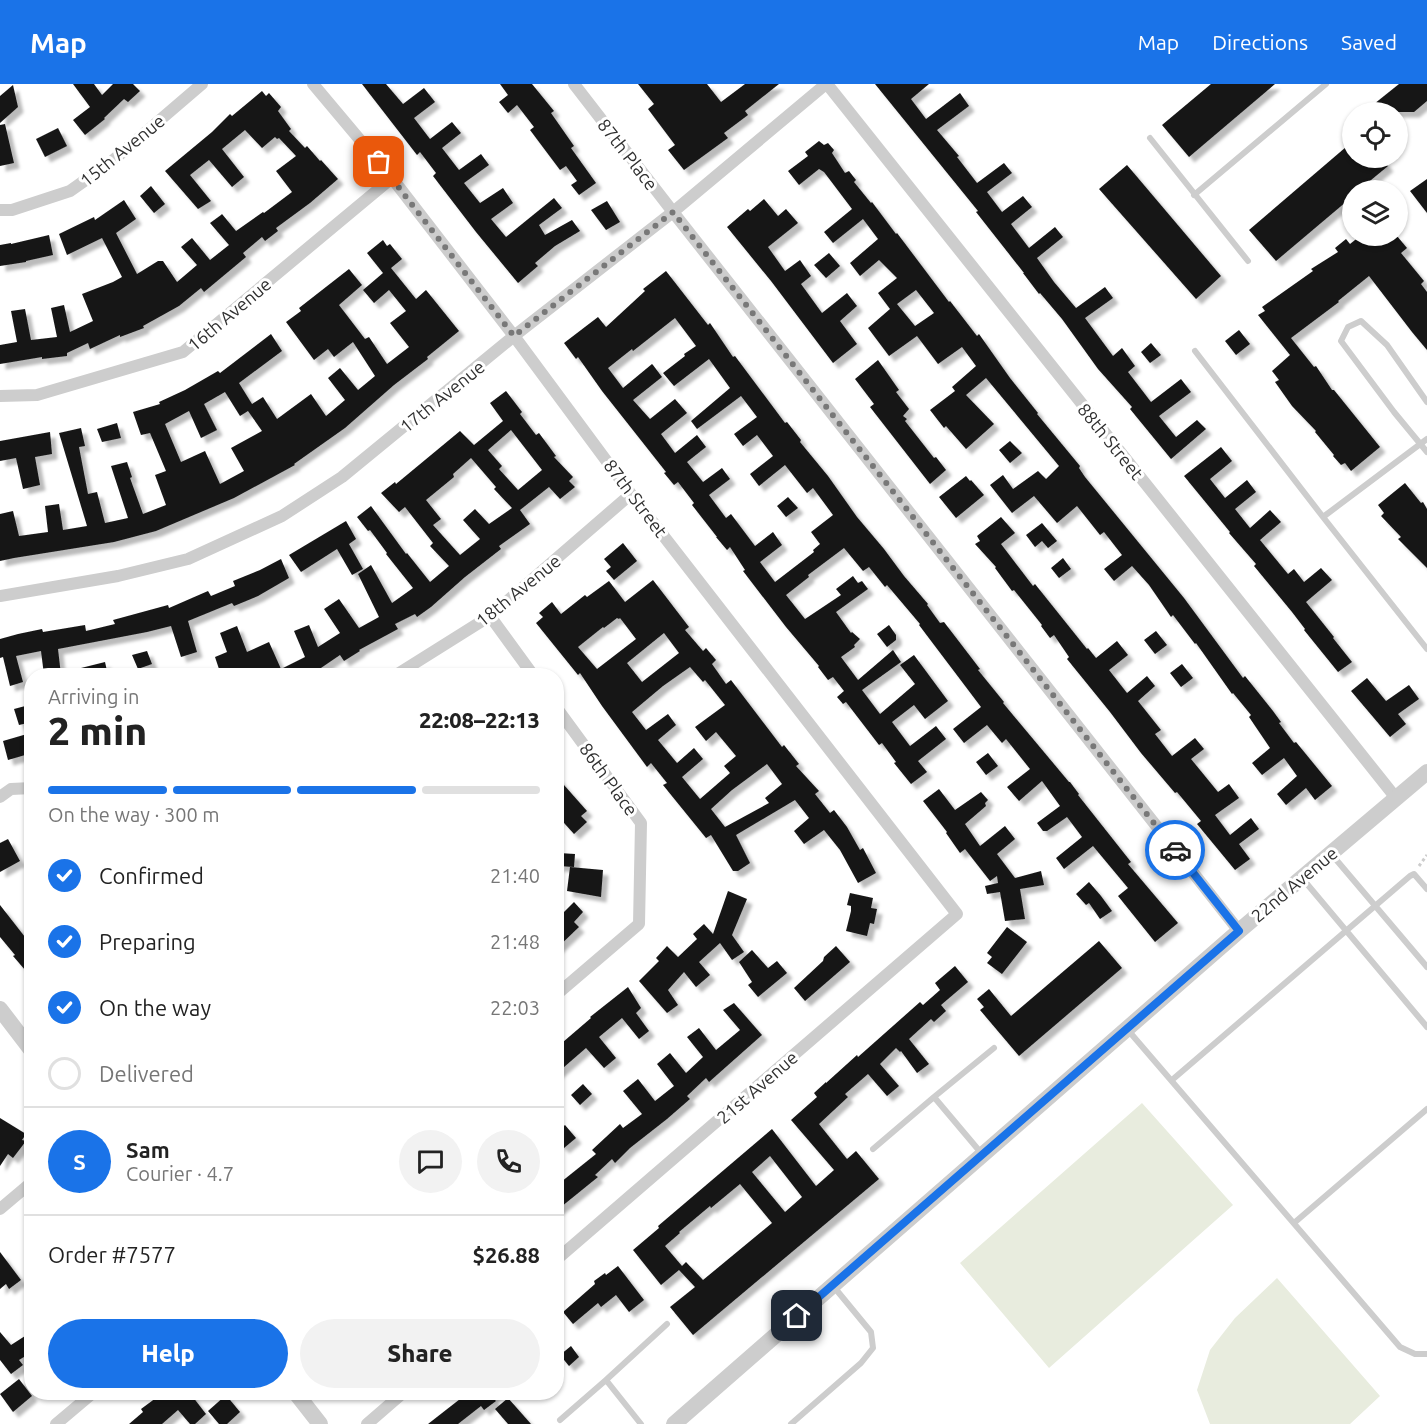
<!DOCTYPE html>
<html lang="en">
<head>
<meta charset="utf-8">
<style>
	:root { --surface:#fff; --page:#f2f2f2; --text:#222; --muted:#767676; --line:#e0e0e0; --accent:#1a73e8 }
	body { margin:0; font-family:Ubuntu,sans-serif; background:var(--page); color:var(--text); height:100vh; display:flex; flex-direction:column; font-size:22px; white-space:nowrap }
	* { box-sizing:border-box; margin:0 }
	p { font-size:20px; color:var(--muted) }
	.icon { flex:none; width:33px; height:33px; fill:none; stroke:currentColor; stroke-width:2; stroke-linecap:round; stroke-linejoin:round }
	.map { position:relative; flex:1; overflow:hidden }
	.panel { position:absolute; left:24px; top:584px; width:540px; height:732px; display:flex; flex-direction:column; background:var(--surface); border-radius:24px; box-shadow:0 2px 4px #0004 }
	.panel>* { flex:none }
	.fabs { position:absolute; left:1342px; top:18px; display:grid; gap:12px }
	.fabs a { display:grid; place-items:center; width:66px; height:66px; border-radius:50%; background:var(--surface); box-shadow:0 2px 4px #0004; font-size:30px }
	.pin { position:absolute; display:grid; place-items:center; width:51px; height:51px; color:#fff; margin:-26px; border-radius:12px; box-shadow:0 3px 9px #0006 }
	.courier { position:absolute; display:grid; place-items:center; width:60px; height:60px; margin:-30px; border:4px solid #1a73e8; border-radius:50%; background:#fff; color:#222; box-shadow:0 2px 8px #0007 }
	.head em { font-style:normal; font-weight:800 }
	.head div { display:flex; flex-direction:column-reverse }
	.head { display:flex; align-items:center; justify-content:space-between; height:102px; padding:0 24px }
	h1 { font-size:39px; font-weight:800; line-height:45px }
	.bar { display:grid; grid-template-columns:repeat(4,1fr); gap:9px 6px; align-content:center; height:72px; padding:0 24px }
	.bar i { height:8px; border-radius:4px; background:var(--line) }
	.bar .current { background:var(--accent) }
	.bar p { grid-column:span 4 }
	.line { display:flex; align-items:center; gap:15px; padding:0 24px; border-top:2px solid var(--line) }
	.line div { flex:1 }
	.round { display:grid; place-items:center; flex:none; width:63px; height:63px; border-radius:32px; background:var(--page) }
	ol { padding:0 24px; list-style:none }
	li { display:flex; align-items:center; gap:18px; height:66px }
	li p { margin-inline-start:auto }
	li .icon { padding:6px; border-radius:50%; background:var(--accent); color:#fff; stroke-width:4 }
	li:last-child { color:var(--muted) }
	li i { width:33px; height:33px; border:3px solid var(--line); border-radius:50% }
	.action { display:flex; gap:12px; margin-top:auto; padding:12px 24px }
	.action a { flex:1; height:69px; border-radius:36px; background:var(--accent); color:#fff; font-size:24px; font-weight:800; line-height:69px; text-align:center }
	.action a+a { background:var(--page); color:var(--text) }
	header { display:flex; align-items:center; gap:36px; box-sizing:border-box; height:84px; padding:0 30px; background:var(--accent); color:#fff }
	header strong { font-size:28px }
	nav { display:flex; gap:33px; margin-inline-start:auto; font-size:21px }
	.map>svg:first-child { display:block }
	.pitch { fill:#e8ecde }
	.building { fill:#171717; fill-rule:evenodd; filter:url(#shadow) }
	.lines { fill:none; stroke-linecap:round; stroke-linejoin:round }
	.path { stroke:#cdcdcd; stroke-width:3; stroke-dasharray:3 3; stroke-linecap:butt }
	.service { stroke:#cdcdcd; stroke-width:6 }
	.minor { stroke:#cdcdcd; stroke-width:12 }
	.tertiary { stroke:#cdcdcd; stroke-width:16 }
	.done { stroke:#787878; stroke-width:6; stroke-dasharray:0 10.8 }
	.route { stroke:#1a73e8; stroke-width:8 }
	.labels { text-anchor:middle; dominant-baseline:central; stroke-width:6; stroke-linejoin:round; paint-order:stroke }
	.street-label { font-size:18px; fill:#303030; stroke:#fff }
</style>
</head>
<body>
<header>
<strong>Map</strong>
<nav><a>Map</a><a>Directions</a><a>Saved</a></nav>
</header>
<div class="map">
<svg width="1427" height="1340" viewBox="0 0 1427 1340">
	<defs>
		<filter id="shadow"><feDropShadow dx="5.5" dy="5.5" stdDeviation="1.5" flood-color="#0004"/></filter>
	</defs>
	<rect width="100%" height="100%" fill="#fff"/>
	<!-- pitch -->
	<path class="pitch" d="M1142,1019L1233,1121L1049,1284L960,1179Z
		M1277,1194L1380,1312L1350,1340H1210L1197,1306L1210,1266L1235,1234Z"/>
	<!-- building -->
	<path class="building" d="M73,0H94L102,11L113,0H133L140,7L128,18L124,15L104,34L105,35L85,51L73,36L90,23Z
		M362,0H386L403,20L424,4L435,18L414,34L430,55L452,38L461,49L442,64L459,86L481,70L489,81L464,99L480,119L503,104L513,119L491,135L506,153L554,114L562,124L539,141L545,151L572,136L580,147L555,162L535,179L538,182L518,199L476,148L433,92L436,89L420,68L417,71Z
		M500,0H532L554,27L551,29L574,62L571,64L596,99L579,111L571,101L577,97L566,82L560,86L530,46L534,43L517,21L508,29L499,18L508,11Z
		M638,0H707L721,18L745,0H779L745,27L748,31L724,49L728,54L684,86L668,66L675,61L648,25L654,20Z
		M875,0H929L911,15L926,35L960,9L969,22L937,46L959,72L957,73L977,99L1004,79L1012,89L987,108L1002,128L1023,112L1032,123L1011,140L1029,164L1055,143L1063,153L1037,174L1054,198L1076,224L1105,203L1113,214L1085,234L1113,272L1122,264L1135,282L1128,288L1151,318L1181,295L1191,308L1159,332L1176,353L1197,336L1206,345L1171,375L1130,325L1132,323L1098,285L1062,235L1040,209L1039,210L1023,189H1024L976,128L978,127Z
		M1211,0H1275L1189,73L1162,41Z
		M1399,0H1427V17L1414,28H1364Z
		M13,1L18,23L0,39V12Z
		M262,7L266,12L269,9L281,23L278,27L291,45L289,47L305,64L307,62L320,77L321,76L338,95L310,119L276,144L278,147L265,157L262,153L243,169L246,173L204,208L201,204L179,222L143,242L144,244L120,253V251L90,265L88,259L67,269V272L42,275V273L0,280V261L17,258L11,227L25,225L31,256L57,253L51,224L64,221L70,248L93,237L82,210L113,198L122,193L102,154L67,171L59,150L94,133L95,136L124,116L136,135L116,149L137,190L158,177H163L177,198L197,181L181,163L192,154L210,176L229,161L210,139L221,131L222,130L236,147L263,128L264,129L292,108L276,87L296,72L279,54L277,55L275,53L262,64L245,46L222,65L244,93L232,103L209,76L190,91L211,117L198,125L165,87L212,48L230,30L232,32Z
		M5,40L14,79L0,82V41Z
		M58,44L67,62L45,73L36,55Z
		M819,57L824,61L828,59L834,66L832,69L845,89L849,87L856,96L854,98L871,119L872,118L896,150L897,149L949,218L950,217L977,252L979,250L1010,294L1038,329L1037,330L1080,382L1079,384L1085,393L1184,514L1243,594L1245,592L1273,627L1281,638L1279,639L1294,659L1296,658L1332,702L1315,716L1306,704L1286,721L1277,710L1297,692L1284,674L1262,691L1252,679L1270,664L1249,633L1251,631L1233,609L1232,610L1196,559L1195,560L1173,531L1171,533L1149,501L1132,482L1114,497L1104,485L1122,471L1104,448L1100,451L1077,422L1057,439L1034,412L1012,429L990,401L1003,391L1013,405L1038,387L1046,395L1059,382L986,294L966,311L994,340L966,365L946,342L944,344L930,326L955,307L952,303L976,282L962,263L938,280L917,252L889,272L868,244L890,225L878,209L897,194L879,176L860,192L850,179L878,155L863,135L833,159L824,148L852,125L824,88L819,85L799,101L788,87L808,72L805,68ZM916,206L934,229L915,242L897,220Z
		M1353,57V74H1381L1388,82L1359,106H1353V112L1276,177L1249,146Z
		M1127,81L1221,192L1196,215L1099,105Z
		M1427,95V129L1410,107Z
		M151,102L165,120L154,129L140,112Z
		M764,115L778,132L786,125L798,139L768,163L785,187L800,176L811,192L801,200L822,229L847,209L857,222L840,237L857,260L833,279L771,197L727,143L748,125L750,127Z
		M607,117L620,138L606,146L591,126Z
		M49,151L53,171L26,177V178L0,182V161L11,159V160Z
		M1360,152H1397L1407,164L1401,169L1424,197L1421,200L1427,208V266L1412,248L1369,192L1338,217L1339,218L1291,254L1314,283L1316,282L1332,306H1334L1380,363L1351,387L1345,379L1341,381L1333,372L1334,371L1315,348L1316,347L1292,322L1275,298L1279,296L1272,287L1290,271L1258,231L1265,227L1262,223L1313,187L1311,185L1338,168L1335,164L1346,155L1350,160Z
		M383,156L387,162L390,160L402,175L391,184L416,215L426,206L459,247L427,273L428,275L394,301L345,344L294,380L295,381L234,414L156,447L114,458L14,474L0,477V430L13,427L19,452L48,448L45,422L59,420L63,446L87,442L59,349L81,344L85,362L79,363L88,410L97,408L105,439L128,434L111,382L127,378L132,393L130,394L143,430L166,421L155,391L166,387L150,349L141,351L133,328L160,320L159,318L185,306L218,287L220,289L271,250L282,267L239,299L252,320L263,313L277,335L311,310L326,332L345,316L328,294L340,284L358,306L375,292L353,258L334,273L328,265L314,276L286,238L301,227L299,224L349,185L362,201L339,221L365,255L369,253L387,280L409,263L390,239L406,227L389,206L374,219L363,206L383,189L367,169ZM225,308L240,332L248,327L262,347L231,364L244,387L220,400L205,367L181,378L165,340L189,327L201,354L217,346L204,320Z
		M829,169L840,182L826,194L814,181Z
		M666,187L708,241L710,239L733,273L735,272L785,339L787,338L801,356L800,358L828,392L857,433L884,465L904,492L928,520L927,521L940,539L944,538L980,585L978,586L1004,618L1003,619L1069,698H1070L1079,710L1078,711L1131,778L1128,780L1178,839L1155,858L1118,812L1128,804L1093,762L1064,785L1056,774L1082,753L1067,733L1047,747H1043L1037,739L1060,722L1042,697L1019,717L1007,703L1030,685L1006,655L1002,659L987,641L964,659L953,645L981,623L919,541L920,540L887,501L885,503L869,483L863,487L844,464L808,491L809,493L786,511L805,535L841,511L836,505L853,492L858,499L862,497L868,505L836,528L851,549L852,548L860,555L854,561L855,563L841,573L858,596L893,566L901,578L862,606L880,630L915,600L900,581L914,571L948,617L925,635L914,621L892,638L910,662L936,642L946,655L918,677L927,688L911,700L894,679L896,678L882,659L879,661L846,618L843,620L837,613L844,607L833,593L828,596L818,583L819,582L786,543L743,487L745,486L730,463L727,466L716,453H717L692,421L694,419L678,398L674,401L664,389L666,388L602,307L578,273L576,275L564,259L598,233L606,243L645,207L643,205ZM675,234L696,262L684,270L685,272L663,289L674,302L709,275L730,304L691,337L697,345L741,312L757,333L734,350L743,362L757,351L773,372L750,390L759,402L785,381L807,409L813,404L833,431L811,448L820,460L813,466L814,468L775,498L760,478L782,461L773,448L755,462L731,430L726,434L709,411L730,395L722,384L703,398L687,378L706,363L697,351L675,369L661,350L687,329L675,315L650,335L633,316L662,293L653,281L652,280L623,304L608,284L632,265L633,267Z
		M1239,246L1250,260L1236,271L1225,257Z
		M1151,259L1161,271L1150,279L1141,268Z
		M878,276L899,306L896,308L909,325L903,332L907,335L905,337L934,374L936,373L946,386L930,400L870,323L874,320L855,295Z
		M506,307L522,328L520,330L536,351L539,349L556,372L554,373L573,393L569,397L575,403L560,415L549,403L520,426L530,440L499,462L501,465L465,493L431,523L417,533L415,530L395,540L398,545L359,566L360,567L344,577L340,571L318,586L320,591H221L215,573L227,568L220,549L237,542L247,568L269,558L281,585L305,573L294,547L309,541L318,563L340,549L324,525L339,515L359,544L379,533L358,490L371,481L392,519L413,504L386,470L387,469L370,446L368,447L357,433L371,422L406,470L407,469L430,498L449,482L430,462L433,459L405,423L399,428L381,409L395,398L396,400L460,347L474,361L503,337L490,319ZM511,346L542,386L518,406L499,385L502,382L488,366ZM471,374L496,403L494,405L512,424L489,440L475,425L463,436L480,455L460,471L433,441L441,435L426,416L454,393L453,390Z
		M117,339L121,354L102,358L97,345Z
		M50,348L52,370L35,373L40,401L23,405L16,374L0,377V357Z
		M1010,357L1022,369L1010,379L999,366Z
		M1221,363L1232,377L1210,395L1225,414L1247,396L1256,408L1235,425L1250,444L1270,426L1281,438L1260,456L1288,490L1294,485L1304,498L1321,484L1332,496L1306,518L1334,553L1333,554L1352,578L1338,588L1304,546L1305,545L1292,528L1254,482L1256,480L1229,449L1230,448L1184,392Z
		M966,392L970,397L971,396L984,411L956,434L939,413Z
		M1405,399L1421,419L1423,418L1427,425V484L1398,455L1401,453L1381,432L1384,429L1378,421Z
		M788,413L798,424L786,433L777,422Z
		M1001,433L1015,449L1001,460L1033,502L1035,500L1087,565L1088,564L1096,574L1117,557L1128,571L1109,586L1127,609L1147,592L1155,602L1138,617L1161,646L1155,650L1172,672L1195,654L1204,665L1191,675L1218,708L1229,700L1239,714L1215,731L1230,751L1251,734L1259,745L1239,760L1250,775L1235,786L1197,740L1201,737L1177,708L1175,709L1141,669L1110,628L1067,575L1069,573L1054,551L1050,554L1041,542L1042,541L1014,506L1012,507L995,484L996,483L975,460L980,457L977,452Z
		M346,437L356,455L349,460L363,485L352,491L337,465L301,488L289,471Z
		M1042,439L1057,457L1048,464L1042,457L1035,463L1026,451Z
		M623,459L637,477L614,496L606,487L611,483L604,475Z
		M1063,474L1071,485L1059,494L1051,484Z
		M281,475L289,494L258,512L234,522L232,519L188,537L197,568L181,573L171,542L147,548L58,565L61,591H44L41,567L16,572L23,598L10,602L3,573L0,574V555L18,550L42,545L43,548L85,541L86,547L115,540L113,536L168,521L169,524L208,507L211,512L235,502L233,497L260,486Z
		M653,496L689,543L685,546L703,567L706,564L716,576L712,580L726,600L731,596L782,663L784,661L799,680L796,682L819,707L815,710L830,729L834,726L847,743L860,766L863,764L876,789L858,799L840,766L824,746L804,760L794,747L809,734L795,716L736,751L750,779L738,787H733L711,751L706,754L663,701L667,699L651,679L647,683L602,622L580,589L578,591L536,539L543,533L539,529L552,518L561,530L585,511L587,513L609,497L625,518ZM617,534L619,535L620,534L636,555L597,585L578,563L603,543L604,544ZM664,549L679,569L642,598L627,579ZM690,583L703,598L705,596L725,621L695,643L706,657L716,648L736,672L724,682L730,689L700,715L682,693L703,675L694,664L677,679L658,656L676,641L668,630L646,646L632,628L663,602ZM767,680L782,700L765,714L769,719L725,743L711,725L732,706Z
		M889,541L896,551V556L887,563L877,550Z
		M1156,547L1167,561L1155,570L1144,556Z
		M147,567L152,580L138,585L132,571Z
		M105,578L108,591H70L69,587Z
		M1182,580L1193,594L1181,603L1170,589Z
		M1367,594L1386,617L1409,601L1419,615L1398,630L1406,640L1390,653L1351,607Z
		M29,621L32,629V638L19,641L14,625Z
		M27,650L32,669L8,676L3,657Z
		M988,669L998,682L986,691L976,678Z
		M556,692L587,727L581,732L587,738L574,750L556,730Z
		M939,705L955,726L981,708L988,716L985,719L986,722L965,740L980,762L1005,742L1015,755L997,770L1015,794L1041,787L1044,801L1020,805L1025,835L1005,837L1000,808L987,810L985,802L998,799L997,792L990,797L965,765L960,769L946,749L947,748L923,717Z
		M8,755L20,777L0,788V759Z
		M559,769L575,770L574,783L558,782Z
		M570,783L603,786L601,813L567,807Z
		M1089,798L1101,812L1112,827L1100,835L1089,819L1086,821L1076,810Z
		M728,807L747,815L732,851L744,868L732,876L720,859L699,878L710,891L696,903L684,888L668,906L678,921L667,929L639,897L659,877L656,874L667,862L678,873L697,855L693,850L704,840L713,850Z
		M850,809L873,814L871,824L877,825L874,840L870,839L867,852L846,847L851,827V822L847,821Z
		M574,818L583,828L574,838L579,843L556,865V836Z
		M0,821L32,862V894L13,872L15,871L0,853Z
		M1007,843L1027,858L1002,890L987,879L992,873L987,869Z
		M1099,857L1122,884L1019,972L980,926L984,923L977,915L989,905L1011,932Z
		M836,862L850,878L805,917L794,904L823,877L824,873Z
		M752,866L768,884L777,877L787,889L758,913L748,901L752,898L739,878Z
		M955,882L968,898L941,921L946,927L934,938L931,935L909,955L929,980L917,989L901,967L900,968L896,964L880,980L899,1002L887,1012L868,990L845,1010L848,1013L819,1040L847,1075L856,1067L879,1095L693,1251L670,1223L695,1203L679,1186L661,1201L633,1166L659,1144L658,1142L772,1045L816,1102L834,1086L791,1036L817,1013L814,1009L826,998V999L857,971L858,973L920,918L923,921L940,906L935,899ZM770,1072L802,1113L785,1128L752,1088ZM740,1100L772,1139L703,1196L686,1178L682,1182L665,1162L680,1149L679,1148L710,1122L711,1124Z
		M628,903L641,924L636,929L649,947L639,955L622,934L599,953L616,974L604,984L586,964L556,990V964L591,934L590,933Z
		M734,919L762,951L709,998L706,994L687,1012L690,1015L667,1035L630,1064L615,1079L612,1075L595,1091L598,1093L556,1127V1102L596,1070L592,1066L620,1040L623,1044L642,1030L623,1007L638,995L655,1017L674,1002L657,980L670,969L686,989L703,973L687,953L699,944L716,966L740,946L723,926Z
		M583,1000L592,1010L580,1021L571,1011Z
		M0,1034L26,1050L22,1056L26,1057L13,1074L8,1070L0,1082Z
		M565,1041L576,1054L564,1064L556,1056V1049Z
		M0,1168L21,1196L9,1205L6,1200L0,1205Z
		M618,1182L644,1216L629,1228L616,1211L601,1223L598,1219L573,1240L563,1228L595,1200L594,1197L605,1189L606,1191Z
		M0,1248L11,1261L25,1252L32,1262V1268L19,1276L23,1281L11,1290L0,1276Z
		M571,1262L579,1273L569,1282L560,1271Z
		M19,1295L32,1312L13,1328L0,1310Z
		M164,1308H189L206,1330L195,1340H190L178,1326L162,1340H129L143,1328L141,1325Z
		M465,1308H499L492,1313L496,1317L484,1326L481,1322L458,1340H428L460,1315L459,1314Z
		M226,1311L240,1328L227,1340H219L208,1327Z
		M508,1314L531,1340H508L495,1325Z"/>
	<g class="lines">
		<!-- path -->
		<path class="path" d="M1419,782L1427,771"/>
		<!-- service -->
		<path class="service" d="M1150,54L1248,177
			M1194,111L1326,0
			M1195,267L1323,433L1427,565
			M1427,318L1387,261L1361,237L1348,243L1341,257L1394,328L1427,368
			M1323,433L1427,355
			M1333,772L1427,883
			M1302,794L1427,943
			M1127,945L1400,1263L1415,1270H1427
			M1172,996L1410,792L1414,790L1427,805
			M934,1013L994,964
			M873,1065L934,1013L982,1070
			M1294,1139L1427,1025
			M606,1296L667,1240
			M560,1336L606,1296L641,1340
			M791,1340L861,1279L873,1264L871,1248L834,1203"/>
		<!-- minor -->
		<path class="minor" d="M313,0L392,94L514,252L631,410L957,830L556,1176
			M574,0L673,128L1239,847
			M827,0L1396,714
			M0,126H12L70,107L111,78L202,0
			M0,312L37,311L183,268L392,94
			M0,512L118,492L188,475L282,432L342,393L514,252L673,128L826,0
			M490,532L533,591
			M396,591L490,532L631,410
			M556,623L641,739L639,840L556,911
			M0,713L11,705L32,704
			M0,1125L32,1098
			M56,1340L94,1308
			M367,1340L404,1308"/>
		<!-- tertiary -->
		<path class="tertiary" d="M0,925L32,967
			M295,1308L320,1340
			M674,1340L1239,847L1427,688"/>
	</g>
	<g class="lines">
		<!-- done -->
		<path class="done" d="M379,78L514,252L673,128L1175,766"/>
		<!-- route -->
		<path class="route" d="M797,1232L1239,847L1175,766"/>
	</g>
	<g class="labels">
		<!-- street labels -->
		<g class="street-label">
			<text transform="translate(122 66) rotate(-39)">15th Avenue</text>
			<text transform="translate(628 70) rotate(52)">87th Place</text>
			<text transform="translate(229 230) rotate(-40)">16th Avenue</text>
			<text transform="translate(442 312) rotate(-39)">17th Avenue</text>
			<text transform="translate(1111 357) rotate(51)">88th Street</text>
			<text transform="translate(636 414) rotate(53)">87th Street</text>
			<text transform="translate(518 506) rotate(-39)">18th Avenue</text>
			<text transform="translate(609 695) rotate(54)">86th Place</text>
			<text transform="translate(1294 800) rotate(-40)">22nd Avenue</text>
			<text transform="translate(757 1003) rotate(-41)">21st Avenue</text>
		</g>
	</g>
</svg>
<div class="fabs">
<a><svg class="icon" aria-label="locate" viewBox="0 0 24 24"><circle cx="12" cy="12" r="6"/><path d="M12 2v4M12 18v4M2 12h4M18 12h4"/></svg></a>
<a><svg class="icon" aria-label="layers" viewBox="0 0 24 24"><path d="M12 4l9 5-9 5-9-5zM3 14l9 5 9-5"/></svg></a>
</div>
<div class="pin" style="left:379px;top:78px;background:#ea580c"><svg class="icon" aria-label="bag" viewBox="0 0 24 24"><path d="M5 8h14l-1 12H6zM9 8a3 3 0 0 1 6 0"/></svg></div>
<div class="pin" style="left:797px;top:1232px;background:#1f2937"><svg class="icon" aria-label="home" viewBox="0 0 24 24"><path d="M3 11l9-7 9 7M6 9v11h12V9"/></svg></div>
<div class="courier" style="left:1175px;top:766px"><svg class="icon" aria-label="car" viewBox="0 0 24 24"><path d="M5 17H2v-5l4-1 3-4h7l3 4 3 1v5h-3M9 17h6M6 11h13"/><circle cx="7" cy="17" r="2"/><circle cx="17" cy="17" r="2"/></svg></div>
<section class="panel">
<div class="head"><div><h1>2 min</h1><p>Arriving in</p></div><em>22:08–22:13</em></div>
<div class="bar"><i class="current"></i><i class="current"></i><i class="current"></i><i></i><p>On the way · 300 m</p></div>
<ol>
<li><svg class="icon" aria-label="check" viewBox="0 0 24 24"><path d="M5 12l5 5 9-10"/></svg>Confirmed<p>21:40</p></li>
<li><svg class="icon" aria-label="check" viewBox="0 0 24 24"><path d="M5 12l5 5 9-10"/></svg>Preparing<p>21:48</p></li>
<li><svg class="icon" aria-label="check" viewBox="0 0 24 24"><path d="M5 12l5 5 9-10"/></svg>On the way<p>22:03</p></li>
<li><i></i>Delivered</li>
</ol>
<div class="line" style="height:108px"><b class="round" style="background:var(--accent);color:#fff">S</b><div><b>Sam</b><p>Courier · 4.7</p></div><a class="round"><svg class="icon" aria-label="chat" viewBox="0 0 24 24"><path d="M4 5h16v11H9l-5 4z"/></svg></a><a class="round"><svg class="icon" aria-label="phone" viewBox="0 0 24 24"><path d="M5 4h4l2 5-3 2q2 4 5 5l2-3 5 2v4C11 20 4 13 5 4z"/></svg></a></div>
<div class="line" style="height:78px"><div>Order #7577</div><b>$26.88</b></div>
<div class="action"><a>Help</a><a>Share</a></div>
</section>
</div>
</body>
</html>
